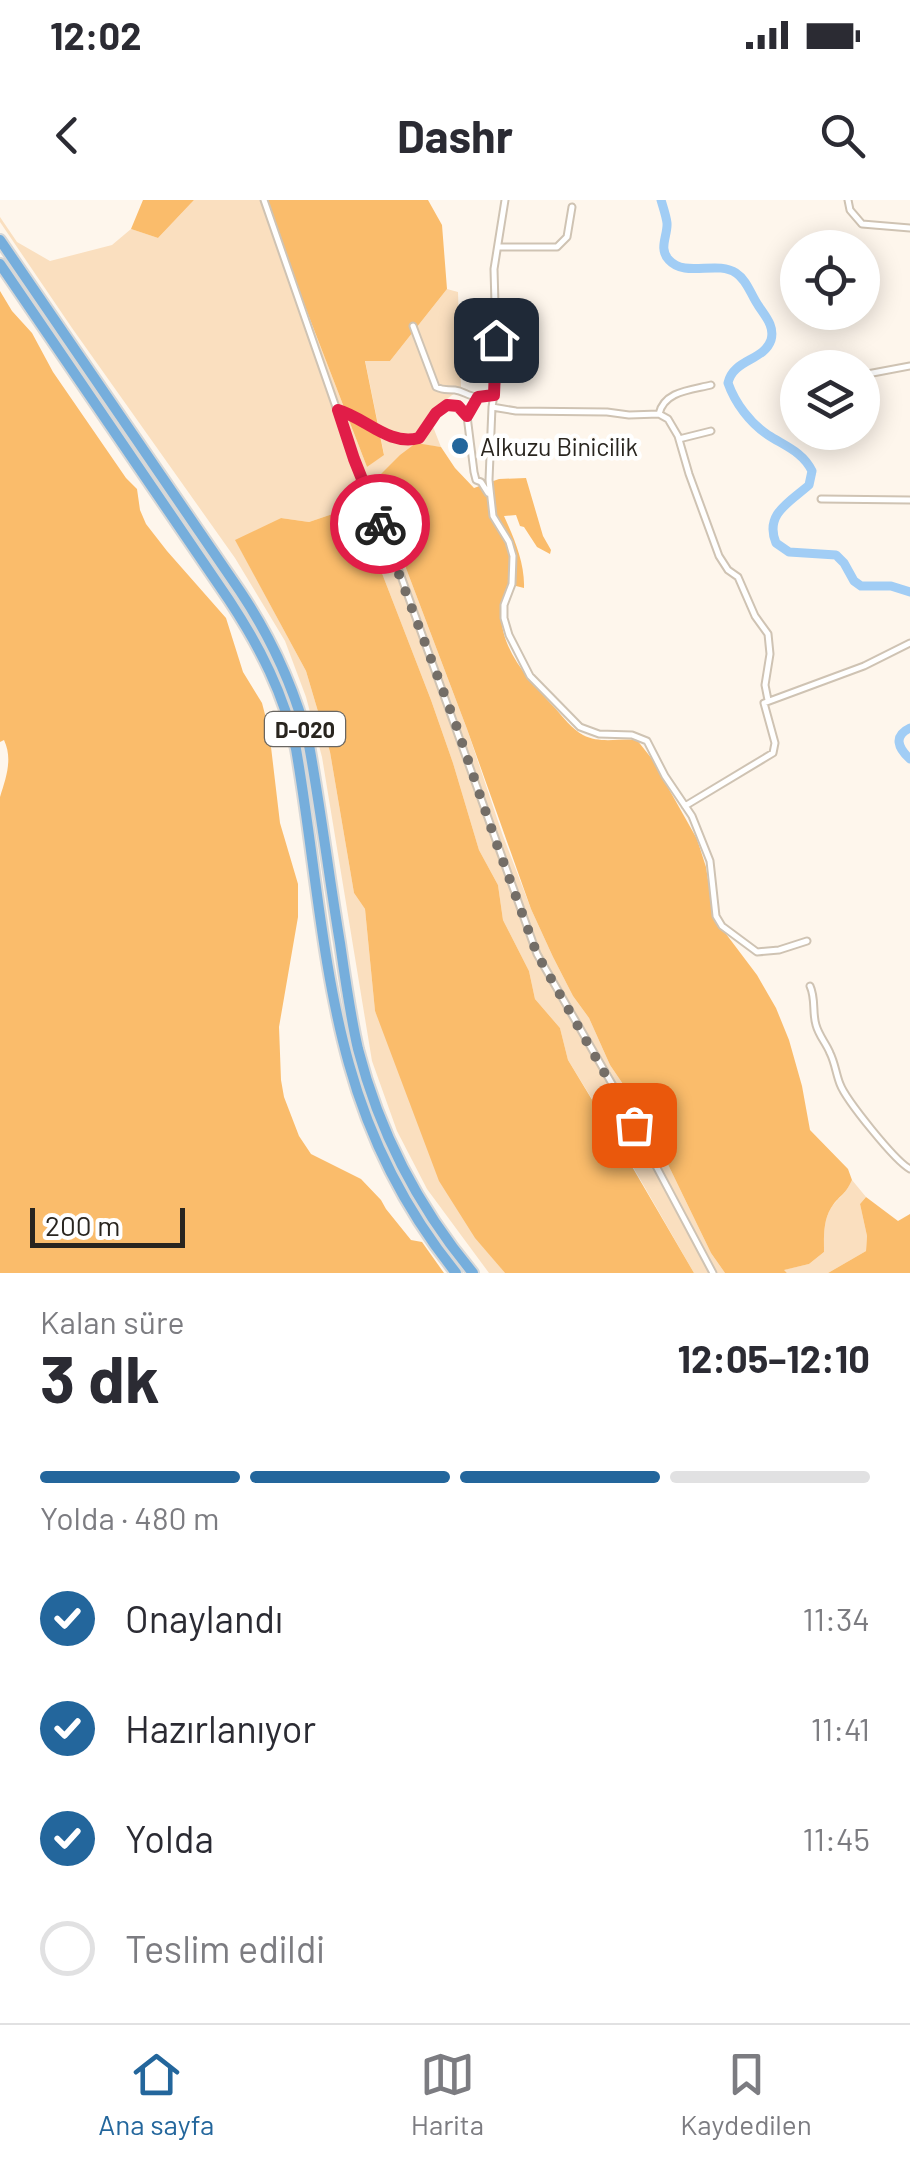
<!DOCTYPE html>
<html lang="tr">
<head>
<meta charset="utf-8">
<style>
	:root { --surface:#fff; --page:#f7f7f7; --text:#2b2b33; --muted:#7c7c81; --line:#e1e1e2; --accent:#23669c }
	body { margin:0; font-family:Barlow,sans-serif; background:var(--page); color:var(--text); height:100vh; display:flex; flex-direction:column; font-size:38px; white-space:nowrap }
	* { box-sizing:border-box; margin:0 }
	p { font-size:32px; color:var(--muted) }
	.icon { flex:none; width:55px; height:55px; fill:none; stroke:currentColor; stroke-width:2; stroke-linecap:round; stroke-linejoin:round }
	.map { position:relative; height:1073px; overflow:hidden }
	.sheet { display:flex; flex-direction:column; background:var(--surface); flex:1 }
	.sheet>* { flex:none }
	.controls { position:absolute; left:780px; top:30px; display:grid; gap:20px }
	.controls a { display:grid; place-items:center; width:100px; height:100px; border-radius:50%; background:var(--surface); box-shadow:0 5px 25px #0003; font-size:50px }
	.scale { position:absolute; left:30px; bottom:25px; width:155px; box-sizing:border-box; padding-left:10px; border:5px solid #29251f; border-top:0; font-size:28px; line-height:35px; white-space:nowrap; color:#29251f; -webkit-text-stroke:8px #fff; paint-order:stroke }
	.pin { position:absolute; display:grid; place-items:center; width:85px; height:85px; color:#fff; margin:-42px; border-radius:20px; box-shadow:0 5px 15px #0006 }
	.courier { position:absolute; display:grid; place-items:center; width:100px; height:100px; margin:-50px; border:8px solid #e11d48; border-radius:50%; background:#fff; color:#222; box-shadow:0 2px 12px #0007 }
	.head em { font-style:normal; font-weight:700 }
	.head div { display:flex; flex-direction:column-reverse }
	.head { display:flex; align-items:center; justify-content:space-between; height:170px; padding:0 40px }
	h1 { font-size:65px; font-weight:700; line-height:75px }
	.bar { display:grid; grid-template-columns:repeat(4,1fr); gap:15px 10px; align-content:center; height:120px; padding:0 40px }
	.bar i { height:12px; border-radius:8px; background:var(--line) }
	.bar .current { background:var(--accent) }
	.bar p { grid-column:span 4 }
	ol { padding:0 40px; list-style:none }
	li { display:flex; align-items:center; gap:30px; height:110px }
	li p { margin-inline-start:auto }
	li .icon { padding:10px; border-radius:50%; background:var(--accent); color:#fff; stroke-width:4 }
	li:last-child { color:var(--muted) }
	li i { width:55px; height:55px; border:5px solid var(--line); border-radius:50% }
	.status { display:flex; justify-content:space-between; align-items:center; height:70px; padding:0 50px; background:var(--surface); direction:ltr }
	.status svg { height:28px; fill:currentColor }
	header { display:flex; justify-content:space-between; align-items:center; height:130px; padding:0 40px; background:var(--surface); font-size:45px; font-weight:700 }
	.tabs { display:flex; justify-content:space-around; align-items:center; height:140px; border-top:2px solid var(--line); background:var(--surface); font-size:28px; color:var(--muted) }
	.tabs a { display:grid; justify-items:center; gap:5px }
	.tabs .current { color:var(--accent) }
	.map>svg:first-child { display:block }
	.green { fill:#fadfbf }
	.forest { fill:#fabc6b }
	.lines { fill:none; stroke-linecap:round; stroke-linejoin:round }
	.river { stroke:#a1cdf5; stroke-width:9 }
	.minor-casing { stroke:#cfc3b3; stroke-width:9 }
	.trunk-casing { stroke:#d8d8d7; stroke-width:14 }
	.minor { stroke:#fff; stroke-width:5 }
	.trunk { stroke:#76aedc; stroke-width:10 }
	.done { stroke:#746e67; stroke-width:10; stroke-dasharray:0 18 }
	.route { stroke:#e11d48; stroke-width:12 }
	.poi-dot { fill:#23669c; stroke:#fff; stroke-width:4 }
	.labels { text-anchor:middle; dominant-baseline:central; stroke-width:9; stroke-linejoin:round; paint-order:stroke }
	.shield { fill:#fff; stroke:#696662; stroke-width:2.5 }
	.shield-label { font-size:22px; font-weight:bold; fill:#29251f }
	.poi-label { font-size:25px; fill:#29251f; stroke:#fff; text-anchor:start }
</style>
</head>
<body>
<div class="status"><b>12:02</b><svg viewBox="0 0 49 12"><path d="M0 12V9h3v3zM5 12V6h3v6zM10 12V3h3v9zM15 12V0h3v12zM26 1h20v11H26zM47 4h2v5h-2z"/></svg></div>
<header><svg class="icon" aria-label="back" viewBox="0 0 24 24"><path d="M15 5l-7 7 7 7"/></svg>Dashr<svg class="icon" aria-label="search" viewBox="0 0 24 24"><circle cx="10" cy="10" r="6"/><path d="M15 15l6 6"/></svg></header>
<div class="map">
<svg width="910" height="1073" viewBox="0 0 910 1073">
	<rect width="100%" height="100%" fill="#fef6ec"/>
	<!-- green -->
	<path class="green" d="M194,0H264L367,267L384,254L365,160L390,161L447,89L458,92L461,188L428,214L441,247L416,244L390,326L467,529L503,636L531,709L553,757L573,796L589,818L610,865L644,915L711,1053L725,1073H694L621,946L568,860L560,828L535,799L529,771L503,720L498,685L479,650L453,563L431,500L356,306L309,322L281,318L236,341L306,471L330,552L354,693L365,709L375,811L475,1037L505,1073H489L427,989L397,931L372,861L322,557L306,497L285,441L235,358L72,128L0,22V17L17,42L50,61L112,45L131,29L158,38Z
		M852,980L866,997L860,1004L867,1036L866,1051L828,1073H787L783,1070L809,1064L824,1052C824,1038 823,1021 831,1008C838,997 845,996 852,980Z"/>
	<!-- forest -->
	<path class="forest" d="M143,0H194L158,38L131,29Z
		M264,0H428L442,25L447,89L390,161H365L384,255L367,267Z
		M0,91L12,111L32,133L53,172L126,278L137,289L140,310L146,324L167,351L226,418L243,472L262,503L269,530L280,623L298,684V717L279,827L281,880L284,897L299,936L311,954L361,979L381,1000L386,1009L411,1040L422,1042L444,1073H0V597C6,578 13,559 4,540L0,542Z
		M416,243L441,247L455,268L474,288L499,279L526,278L543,336L551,350L550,354L537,347L524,327L520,326L516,315L504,316C514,338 525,363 524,388L508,384C486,434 522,473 555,508C563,517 572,529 583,535C600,544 619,538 637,540L652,559L697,639L706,667L714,718L757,775L776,808L789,840L802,886L810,930L848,969L852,980C845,996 838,996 831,1008C823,1021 824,1038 824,1052L809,1064L784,1070L787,1073H725L711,1053L644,915L610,865L589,818L573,796L553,757L531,709L467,529L390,326L379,276L400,255Z
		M356,306L431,500L453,563L479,650L498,685L503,720L529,771L535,799L560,828L568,860L620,946L694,1073H505L475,1038L439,981L375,811L365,709L354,693L330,552L306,471L235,340L281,318L309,322Z
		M866,997L898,1021L910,1014V1073H828L866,1051L867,1036L860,1004Z"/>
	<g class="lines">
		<!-- river -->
		<path class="river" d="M661,0C663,7 666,15 667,23C668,35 658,49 669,60C685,78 717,60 736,73C747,80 751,95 758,105C765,116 775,126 771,140C764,161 733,159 728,183C735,203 750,223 768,235C785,246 803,252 812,271L809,285C790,302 764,314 776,343L789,352L836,355L844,363L854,381L861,386H891L910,392
			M910,528C893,536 898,548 910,559"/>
		<!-- minor casing -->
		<g class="minor-casing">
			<path id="minor" d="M264,0L354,259L397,365L537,754L615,889L713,1073
				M505,0L494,69L497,176L492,207L489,280L493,316L509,342L513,356L512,384L504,405V418L509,435L530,476L580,527L599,534L632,535L647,541L665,576L692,616L710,661L716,716L722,726L757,752L779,750L807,741
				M848,0L850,10L862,24L910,28
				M498,47H557L567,37L572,7
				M413,126L436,187C444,191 447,189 455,190C464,191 468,197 479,197
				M862,175L910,166
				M492,207L516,211L607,212L629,215L659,214L668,219L678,236L689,274L719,356L728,370L738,377L755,416L768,434L770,454L765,485L768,500
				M338,210C359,216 400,253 421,236C428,231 429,221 434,215C436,212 444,207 447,205L458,206L467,216
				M659,214C664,191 691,190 711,185
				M679,239L711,231
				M488,293L481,282L476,280L474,272L467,216L479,197L493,195
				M821,299L910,300
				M685,606L773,553L775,543L764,503L864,466L910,443
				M810,786C816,799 812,812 816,825C819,836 826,843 830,853C835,863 836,874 840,884C846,900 895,961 910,969"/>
		</g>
		<!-- trunk casing -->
		<g class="trunk-casing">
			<path id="trunk" d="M0,40L240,391C272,439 295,489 309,545C321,611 329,677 340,743C345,778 350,814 358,849C379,931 419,1008 473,1073
				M0,64L229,400C260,447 284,494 296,549C314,652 321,764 349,864C370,940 407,1012 456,1073"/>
		</g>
		<!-- minor -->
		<use href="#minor" class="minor"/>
		<!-- trunk -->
		<use href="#trunk" class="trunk"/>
	</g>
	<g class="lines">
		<!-- done -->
		<path class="done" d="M380,324L456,525L496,642L537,754L634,925"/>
		<!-- route -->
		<path class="route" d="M380,324L354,259L338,210C366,218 388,246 419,238L436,213L447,205L458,206L467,216L478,197L494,195L496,140"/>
	</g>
	<!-- markers -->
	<circle class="poi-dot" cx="460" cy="246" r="10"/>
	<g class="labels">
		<!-- shield labels -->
		<rect class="shield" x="265" y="512" width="80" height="34" rx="8"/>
		<g class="shield-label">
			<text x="305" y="529">D-020</text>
		</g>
		<!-- poi labels -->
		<g class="poi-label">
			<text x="480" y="246">Alkuzu Binicilik</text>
		</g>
	</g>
</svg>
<div class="controls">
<a><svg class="icon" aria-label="locate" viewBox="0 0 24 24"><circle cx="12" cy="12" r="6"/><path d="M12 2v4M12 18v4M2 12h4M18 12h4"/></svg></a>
<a><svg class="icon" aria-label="layers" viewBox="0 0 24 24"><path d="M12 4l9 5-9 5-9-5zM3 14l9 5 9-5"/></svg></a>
</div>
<div class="scale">200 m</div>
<div class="pin" style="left:634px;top:925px;background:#ea580c"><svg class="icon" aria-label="bag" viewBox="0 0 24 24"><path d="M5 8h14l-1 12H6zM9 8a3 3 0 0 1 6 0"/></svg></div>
<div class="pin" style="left:496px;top:140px;background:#1f2937"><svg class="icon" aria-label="home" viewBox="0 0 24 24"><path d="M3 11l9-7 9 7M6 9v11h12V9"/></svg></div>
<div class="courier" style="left:380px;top:324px"><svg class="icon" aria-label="bike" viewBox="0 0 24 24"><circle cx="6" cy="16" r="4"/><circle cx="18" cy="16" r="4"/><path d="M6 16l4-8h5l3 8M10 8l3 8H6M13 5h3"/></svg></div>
</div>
<section class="sheet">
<div class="head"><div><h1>3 dk</h1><p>Kalan süre</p></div><em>12:05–12:10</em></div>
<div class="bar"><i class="current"></i><i class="current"></i><i class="current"></i><i></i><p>Yolda · 480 m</p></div>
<ol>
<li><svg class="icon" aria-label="check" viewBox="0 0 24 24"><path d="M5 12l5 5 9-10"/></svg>Onaylandı<p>11:34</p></li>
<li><svg class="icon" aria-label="check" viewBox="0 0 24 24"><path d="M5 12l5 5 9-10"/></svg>Hazırlanıyor<p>11:41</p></li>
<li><svg class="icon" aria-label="check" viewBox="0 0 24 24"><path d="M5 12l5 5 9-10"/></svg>Yolda<p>11:45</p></li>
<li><i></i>Teslim edildi</li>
</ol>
</section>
<nav class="tabs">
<a class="current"><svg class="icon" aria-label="home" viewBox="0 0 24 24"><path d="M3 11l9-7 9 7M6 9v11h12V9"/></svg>Ana sayfa</a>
<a><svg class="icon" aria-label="map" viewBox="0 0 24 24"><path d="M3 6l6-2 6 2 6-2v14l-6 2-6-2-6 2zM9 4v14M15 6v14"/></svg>Harita</a>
<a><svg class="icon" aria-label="saved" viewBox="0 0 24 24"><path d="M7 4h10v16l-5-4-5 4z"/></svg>Kaydedilen</a>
</nav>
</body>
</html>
